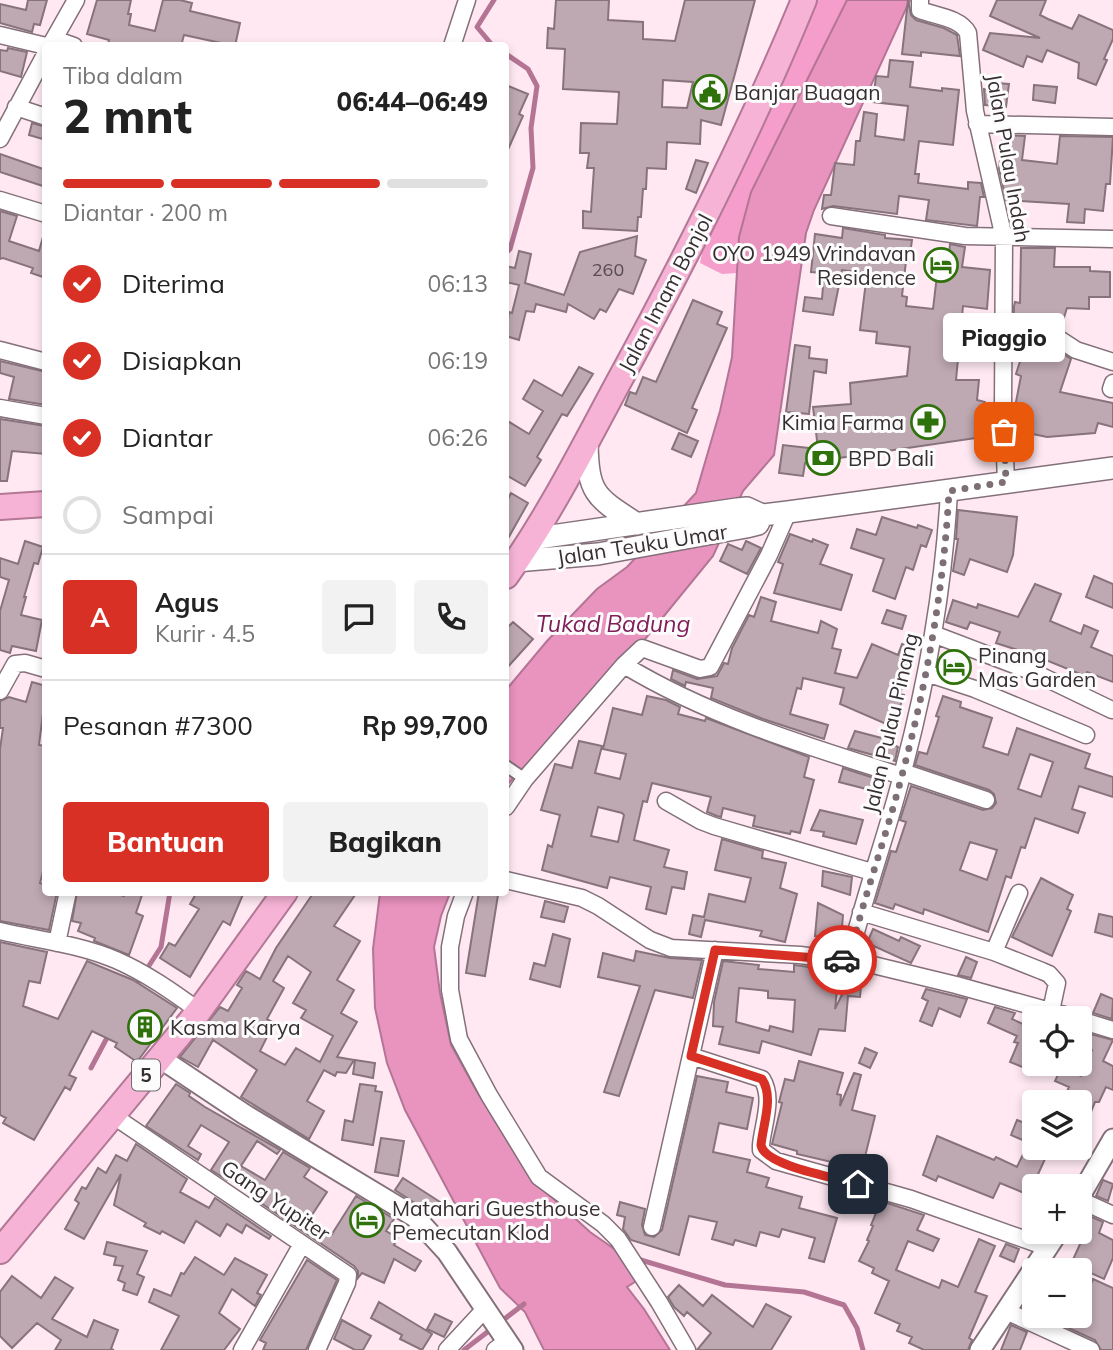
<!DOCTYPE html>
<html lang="id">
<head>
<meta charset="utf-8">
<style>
	:root { --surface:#fff; --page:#f2f2f2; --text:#222; --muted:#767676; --line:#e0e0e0; --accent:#d93025 }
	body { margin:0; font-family:Mulish,sans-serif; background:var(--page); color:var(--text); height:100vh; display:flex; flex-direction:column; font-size:26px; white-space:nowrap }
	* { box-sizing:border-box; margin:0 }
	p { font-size:23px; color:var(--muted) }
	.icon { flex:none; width:38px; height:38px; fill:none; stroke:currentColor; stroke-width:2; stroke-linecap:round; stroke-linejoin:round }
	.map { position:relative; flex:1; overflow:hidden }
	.panel { position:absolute; left:42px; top:42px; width:467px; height:854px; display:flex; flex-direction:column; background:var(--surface); border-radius:7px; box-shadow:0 4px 10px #0003 }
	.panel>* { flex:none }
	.fabs { position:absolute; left:1022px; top:1006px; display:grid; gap:14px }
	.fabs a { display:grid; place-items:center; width:70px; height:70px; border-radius:7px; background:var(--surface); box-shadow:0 4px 10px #0003; font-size:35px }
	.pin { position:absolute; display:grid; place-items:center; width:60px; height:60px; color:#fff; margin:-30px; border-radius:14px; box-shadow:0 4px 10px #0006 }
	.courier { position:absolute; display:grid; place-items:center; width:70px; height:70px; margin:-35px; border:5px solid #d93025; border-radius:50%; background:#fff; color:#222; box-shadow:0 2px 9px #0007 }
	.bubble { position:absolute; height:49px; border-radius:7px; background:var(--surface); box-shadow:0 4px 10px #0003; font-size:23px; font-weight:800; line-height:49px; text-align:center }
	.overview em { font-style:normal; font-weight:800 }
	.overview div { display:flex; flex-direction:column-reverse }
	.overview { display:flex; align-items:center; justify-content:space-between; height:119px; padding:0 21px }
	h1 { font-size:46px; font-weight:800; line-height:52px }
	.bar { display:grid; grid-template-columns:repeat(4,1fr); gap:10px 7px; align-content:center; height:84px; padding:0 21px }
	.bar i { height:9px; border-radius:5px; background:var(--line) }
	.bar .current { background:var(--accent) }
	.bar p { grid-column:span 4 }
	.line { display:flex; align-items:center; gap:18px; padding:0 21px; border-top:2px solid var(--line) }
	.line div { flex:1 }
	.round { display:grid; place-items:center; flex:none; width:74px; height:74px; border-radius:7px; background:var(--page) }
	ol { padding:0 21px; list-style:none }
	li { display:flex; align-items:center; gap:21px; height:77px }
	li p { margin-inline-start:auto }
	li .icon { padding:7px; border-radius:50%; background:var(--accent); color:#fff; stroke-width:4 }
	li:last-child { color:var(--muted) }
	li i { width:38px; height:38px; border:4px solid var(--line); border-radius:50% }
	.action { display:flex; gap:14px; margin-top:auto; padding:14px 21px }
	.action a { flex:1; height:80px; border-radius:7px; background:var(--accent); color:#fff; font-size:28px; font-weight:800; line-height:80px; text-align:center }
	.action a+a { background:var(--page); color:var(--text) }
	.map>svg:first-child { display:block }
	.forest { fill:#f59ecb }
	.water { fill:#e993bf; stroke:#b47595; stroke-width:2 }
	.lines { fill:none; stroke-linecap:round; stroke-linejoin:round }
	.stream { stroke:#b47595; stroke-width:5 }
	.building { fill:#bea8b2; stroke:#87737c; stroke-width:2; fill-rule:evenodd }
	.pedestrian-casing { stroke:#84707a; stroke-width:14 }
	.minor-casing { stroke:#84707a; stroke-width:19 }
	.tertiary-casing { stroke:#84707a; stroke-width:23 }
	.secondary-casing { stroke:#84707a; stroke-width:24 }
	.trunk-casing { stroke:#b27895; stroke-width:28 }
	.pedestrian { stroke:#fff; stroke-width:10 }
	.minor { stroke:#fff; stroke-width:16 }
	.tertiary { stroke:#fff; stroke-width:19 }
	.secondary { stroke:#fff; stroke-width:21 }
	.trunk { stroke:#f6b3d6; stroke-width:24 }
	.done { stroke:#7d6f75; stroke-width:7; stroke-dasharray:0 12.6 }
	.route { stroke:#d93025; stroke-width:9 }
	.labels { text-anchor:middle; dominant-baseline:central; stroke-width:6; stroke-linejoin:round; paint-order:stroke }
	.number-label { font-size:18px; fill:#594c52 }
	.shield { fill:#fcfcfc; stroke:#726c6f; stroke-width:2 }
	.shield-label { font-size:19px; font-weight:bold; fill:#372e32 }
	.poi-label { font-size:21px; fill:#372e32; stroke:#fcfcfc; text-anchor:start }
	.street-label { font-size:21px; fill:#372e32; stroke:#fcfcfc }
	.water-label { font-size:23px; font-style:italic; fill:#811e5a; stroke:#fcfcfc }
</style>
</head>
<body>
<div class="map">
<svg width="1113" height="1350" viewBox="0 0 1113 1350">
	<rect width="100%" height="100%" fill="#ffe8f2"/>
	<!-- forest -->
	<path class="forest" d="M813,0H847L751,192L739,237L737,273L722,274L700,263L702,253L741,160Z"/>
	<!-- water -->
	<path class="water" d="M847,0H910L814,210L806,233L774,455L743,491L713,556L637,649L506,786V690L547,641L597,589L627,567L696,493L720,411L732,357L739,237L751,192Z
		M380,893H450L441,916L434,947L440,993L451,1045L476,1090L530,1177L590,1232L620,1253L638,1280L627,1287L644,1309L670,1350H544L525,1312L500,1288L405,1110L387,1063L375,1008L373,949Z"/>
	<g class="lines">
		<!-- stream -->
		<path class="stream" d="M493,46L477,27L494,0
			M506,54L528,69L537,86L531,128L533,168L510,249L506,253
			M134,989L161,947L170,892
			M91,1068L109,1034
			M634,1258L725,1285L804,1292L844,1305L857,1328L863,1350
			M464,1350L524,1304"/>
	</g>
	<!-- building -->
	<path class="building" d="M28,0H47L40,25L34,24L32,32L0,23V4L26,10Z
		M97,0H131L128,14H131L129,25L155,31L163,0H180L192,3L190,11L240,23L235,46L184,35L181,46H115L108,44L109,40L87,34Z
		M556,0H609L608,20L643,22V39L675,41L685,0H755L721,125L701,120L700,144L667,142L666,169L647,168L646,189H643L641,217H638L637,231L583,228V211L591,212L594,168H587L589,153H580L581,123L617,124L619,92L563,89L565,49L547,48L548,28L554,29ZM663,80L693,82L687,108L662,107Z
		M908,0L911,15L916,20L944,28L957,35L960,56L921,52V56L902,54Z
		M997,0H1046L1040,15L1048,19L1072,29L1079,15L1113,30V39L1104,59L1107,60L1096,85L1078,78L1079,63L1047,50L1042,62L1027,56L1023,67L983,50L990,33L1040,38L990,16Z
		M8,48L27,52L21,77L0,71V50L7,51Z
		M890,60L913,62L910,87L942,91V88L959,90L953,145L919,141L915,174H919L918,183L968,189V182L981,183L984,197H980L977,226L926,220L929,200L899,196L897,214L833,206L822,209L824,195H831L835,163L854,165L856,141H860L864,112L877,114L875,136L904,140L908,106L873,102L876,76L888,77Z
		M996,83L1009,84L1006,107L985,105L984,89L996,90Z
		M506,85L528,94L519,114L523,116L506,154Z
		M1034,85L1057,87L1055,103L1033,100Z
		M32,123L46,127V140L29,135Z
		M1003,135L1025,136L1022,160L1057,164L1060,136L1113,137L1110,184H1106L1103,211L1085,209L1084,223L1067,222L1069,204L1006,200L999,169Z
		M0,154L46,170V187L0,172Z
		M696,160L708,163L696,193L686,189Z
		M0,211L17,216L9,241L39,251L43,237H46V278L31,273L33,268L3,258L0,259Z
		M843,228L885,235V238L912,240L909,262L906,261L902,296L907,297L906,306L933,309L937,275H930L933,254L949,255L950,244L965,247L962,267L990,270L987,309L963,306L956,380H979L977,400L985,402L990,436L805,463L803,476L779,473L783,445L818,449L813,407L851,404L850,383L907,376L910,347L876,343L877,332L860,330L867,273L842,270L833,315L803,311L805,297L822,299L824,273L811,272L815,234L842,238Z
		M637,236L635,256L646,260L633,294L619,289L606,312L600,309L594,319L568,304L566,312L536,304L534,312L526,311L519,340L506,336L509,312L512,313L519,285L506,282V266L515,268L519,251L531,254L525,283L564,295L580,252Z
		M1021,248H1055L1054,267H1090V271L1110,272V297H1089V309L1067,308L1061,327L1019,319V317L1014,316V306L1015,302L1020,303Z
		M693,300L722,312L717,324L727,328L692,408L697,410L687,433L625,405L630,392L636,394L643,377L656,382Z
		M1014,340L1049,345L1071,359L1060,392L1113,403V427L1098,423L1095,433L1047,437L1014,430V412L1021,376L1016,374L1025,346L1014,343Z
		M795,345L810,347L809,358L827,360L826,373L814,371L809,414L786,412Z
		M0,361L46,372V405L9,399L14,377L0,373Z
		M579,367L593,374L567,416L562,414L537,457L541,460L525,486L506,475V420L529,434L543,411L523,399L534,380L562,396Z
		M0,419L46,426V454L12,451L7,481H0Z
		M679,433L698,441L691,457L672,449Z
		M511,493L528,503L506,542V503Z
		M958,510L1017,517L1013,555L1007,572L970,559L964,575L953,571L958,539H956Z
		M882,517L917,528L918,525L932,530L926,547L921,545L913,570L906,567L895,599L873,591L884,559L851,548L857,529L876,535Z
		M790,534L812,542L813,539L828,545L820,564L852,575L841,610L774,593L783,564L778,562Z
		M25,541L43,547L38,564L34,563L24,597H26L21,615L42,620L36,651L12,646L10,653L0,650V611L9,580L0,577V558L18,564Z
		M746,541L761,548L747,574L720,561L728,544L742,550Z
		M1094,576L1113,584V608L1086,597Z
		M1035,584L1061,594L1050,621L1081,634L1084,625L1098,631L1091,647L1113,656V682L1087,672L1085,676L1036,656L996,643L1000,632L970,622L967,629L946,622L953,600L977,608L978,604L1018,617Z
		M761,597L776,602L771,621L818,633L821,621L837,629L832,648L841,650L835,673L857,678L872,644L898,655L902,644L914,648L900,694L904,695L893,727L840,704L844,688L803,678L801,689L797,688L790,714L828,725L824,739L763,719L711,698L713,688L686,682L685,686L671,679L673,670L697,679L717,676L724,663L728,664L732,648L749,615L754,617Z
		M887,610L906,616L902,629L882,623Z
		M513,622L533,639L506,669V629Z
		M32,682L46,686V714L43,713L39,745L46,746V860L40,883L46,885V892H57L49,930L0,921V749L3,728H0V701L9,697L26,702Z
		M647,696L666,700L680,707L678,714L705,721L706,718L809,757L804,777L814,780L800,833L791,831L790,834L753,826L755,816L723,808L721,817L717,816L707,812L711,797L652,783L647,802L643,801L634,840L669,850L664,867L687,872L684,889L672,887L666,914L646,909L651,887L610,877L607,888L542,870L548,845L552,847L560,815L541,810L555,764L572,768L579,741L602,746L595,773L620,779L626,754L603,749L613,708L642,715ZM598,807L622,813L624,815L618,842L591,836Z
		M943,696L961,702L960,707L992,718L983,747L1008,755L1017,728L1090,754L1085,768L1113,777V797L1079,786L1072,809L1085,813L1078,833L1035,818L1025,848L1021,847L1011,878L1006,876L988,932L924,909L923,914L895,904L893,909L875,903L891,851L896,852L906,822L900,820L911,786L983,810L992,808L996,803L994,794L989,790L915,765L919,752L927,754L939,717L936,716ZM1030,754L1053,762L1041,797L1018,789ZM970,842L997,850L987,880L960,870Z
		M855,731L893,741L892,744L898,747L895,761L848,748Z
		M843,768L877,779L874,791L839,782Z
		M820,810L863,820L856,844L823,836L824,832L811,830Z
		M722,839L763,851L762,858L786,863L780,888L797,894L785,942L760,936L762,931L705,920L701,937L689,934L693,915L704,917L709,894L745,902L751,878L715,870Z
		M823,871L852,877L850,895L822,886Z
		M1041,878L1073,895L1067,909L1071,911L1052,956L1012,937Z
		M77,892L113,893L124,896L125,892H143L136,913L143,916L129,955L94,941L95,938L78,931L81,923L72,921Z
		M197,892H244L230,925L223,921L190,977L160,958L169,943L175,946L199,909L190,904Z
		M314,892H357L334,926L360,941L337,980L354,990L341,1013L357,1022L337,1057L354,1060L346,1073L337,1072L335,1076L324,1070L307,1101L324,1111L309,1139L241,1097L257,1070L213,1040L198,1067L180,1057L220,1007L228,1011L242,988L237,985L246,971L260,979L276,948ZM288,956L311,972L293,1003L306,1010L301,1018L333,1036L320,1062L296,1048L285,1065L260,1051L274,1023L267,1019L284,988L273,981Z
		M479,892L498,895L485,976L466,973Z
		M545,901L568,907L564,922L541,917Z
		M818,903L843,915L841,939L815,936Z
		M1099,914L1113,917V937L1095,932Z
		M873,929L899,941L901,937L920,946L911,963L867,943Z
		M553,934L570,939L560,987L530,979L534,963L545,966Z
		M0,942L47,952L40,983L29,981L23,1006L58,1019L87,961L133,980L177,1008L137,1062L115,1047L117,1043L92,1031L69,1075L76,1078L70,1090L65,1087L34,1140L3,1123L6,1118L0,1115Z
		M636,951L670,958L702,960L693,998L655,990L619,1096L604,1092L640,986L598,977L603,953L634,961Z
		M966,957L977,962L971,978L958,975Z
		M723,961L759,965L758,969L794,972V965L839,971L835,1009L853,972L862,974L860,997L848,996L845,1031L819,1029L811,1055L762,1041L759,1053L719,1044L723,1027L713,1026L714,1002ZM739,988L768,991V998L795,1000L793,1032L770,1026L769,1031L736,1022Z
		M926,989L967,999L960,1017L939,1008L932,1026L920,1021L928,1001L922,998Z
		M1101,994L1113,999L1112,1019L1093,1013Z
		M995,1007L1015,1013L1012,1019L1034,1029V1061L1030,1070L1010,1062L1018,1043L1014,1042L1017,1036L988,1023Z
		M1083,1032L1113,1040L1103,1061L1113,1066V1090L1106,1087L1099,1102H1095L1080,1138V1102H1062L1069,1087L1055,1081L1061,1068L1081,1076L1092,1050L1080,1045Z
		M865,1048L877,1053L870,1068L859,1063Z
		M355,1060L375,1063L373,1078L353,1074Z
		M799,1061L843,1073L837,1094L841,1095L840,1106L854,1073L861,1075L852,1110L875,1116L862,1169L797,1154V1151L772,1144L782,1103L779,1102L785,1079L794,1081Z
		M697,1076L728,1082L726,1092L753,1098L747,1129L719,1123L713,1152L750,1160L747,1172L769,1178L766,1187L802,1197L799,1208L837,1218L824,1262L809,1258L815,1238L782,1229L779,1237L760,1232L756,1246L735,1240L733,1245L712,1239L717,1222L689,1216L679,1255L631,1240L623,1229L625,1217L617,1215L620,1202L645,1209L642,1225L645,1235L654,1237L662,1230Z
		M176,1084L190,1093L189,1096L205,1107L280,1150L277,1154L257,1141L241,1166L265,1180L283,1152L310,1168L304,1177L327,1192L310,1218L332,1234L356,1196L394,1219L386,1231L398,1238L394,1245L421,1261L415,1271L394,1259L384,1283L362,1273L358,1278V1271L354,1266L255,1199L258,1195L229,1177L227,1180L211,1170L229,1142L201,1125L188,1146L201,1154L198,1160L146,1126Z
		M360,1084L376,1086L375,1091L382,1092L373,1145L342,1140L345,1120L353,1122Z
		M1017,1120L1034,1127V1145L1011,1135Z
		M937,1136L994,1160L996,1157L1017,1167L1026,1148H1050L1034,1183V1197L1000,1183L993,1198L938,1176L936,1181L923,1175Z
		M381,1138L404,1141L398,1176L375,1172Z
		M136,1144L187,1179L180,1192L209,1208L215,1198L271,1236L269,1239L246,1225L242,1233L227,1224L220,1236L196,1221L184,1243L162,1231L160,1234L144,1226L146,1223L114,1205L121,1174L84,1239L65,1229L79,1203L75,1200L82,1187L86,1189L98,1168L106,1173L116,1155L127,1161Z
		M403,1178L440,1202L431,1216L421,1207L395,1190Z
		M1103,1180L1113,1184L1108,1201L1096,1196Z
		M881,1201L924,1215L917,1230L939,1239L933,1251L908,1241L896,1270L939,1288L942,1280L958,1287L979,1239L995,1246L975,1292L987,1296L969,1338L972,1340L968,1350H924L909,1343L912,1337L897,1331L900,1324L875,1313L889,1281L872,1273L874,1268L859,1261L869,1241L867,1240L873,1226L871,1225Z
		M1085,1214L1103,1222L1099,1233L1113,1240V1258L1104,1279L1071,1264L1081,1242L1076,1240Z
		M107,1242L147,1251L137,1274L144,1277L137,1295L123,1290L125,1283L118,1280L123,1266L114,1265L116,1257L104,1254Z
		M1006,1244L1019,1249L1014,1262L1000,1256Z
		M195,1257L224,1275L235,1258L267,1275L257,1293L261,1295L255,1306L232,1289L219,1313L240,1329L224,1350H161L179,1316L149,1302L154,1289L171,1296L181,1273L184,1274Z
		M307,1260L337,1280L306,1350H263L266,1343L260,1340Z
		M12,1276L41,1298L55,1277L73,1288L52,1319L87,1337L94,1320L118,1330L111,1349L114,1350H55L61,1340L37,1323L12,1348L0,1336V1292Z
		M1093,1279L1113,1288V1350H1101L1095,1340L1042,1316H1080V1309Z
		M679,1285L703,1306L712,1295L753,1327L766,1304L791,1317L771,1350H697L711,1333L687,1312L684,1316L674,1307L668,1297Z
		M379,1302L432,1334L422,1350L400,1339L402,1335L371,1318Z
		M435,1314L452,1322L444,1337L427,1329Z
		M342,1320L371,1336L363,1350H355L334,1339Z
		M1011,1325L1027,1332L1020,1350H1001Z"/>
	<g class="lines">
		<!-- pedestrian casing -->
		<g class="pedestrian-casing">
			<path id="pedestrian" d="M506,766L525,779"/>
		</g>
		<!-- minor casing -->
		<g class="minor-casing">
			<path id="minor" d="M920,0V10C936,16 960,18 968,33L975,111L1004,238L1003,406L1006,482
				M0,35L46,46
				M54,39L74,46
				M50,46L76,0
				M452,46L467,0
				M16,107L46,117
				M977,124L1113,127
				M0,139L46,53
				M0,200L46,214
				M831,216L965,236L1113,239
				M1005,328L1053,335L1076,350L1113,362
				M0,350L46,362
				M1111,389L1113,383
				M0,408L46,416
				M933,634L1033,672L1112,710
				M624,665C710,717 807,746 902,776
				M926,673L975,689L1086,735
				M0,691L15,664L25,663L46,669
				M903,772L986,800
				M666,801L701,821L714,826L872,872
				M506,807L525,779L624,665L642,648L700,669L710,667L769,555L788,512
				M506,880L582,898L598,906L650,940L671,948L800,955L869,964L956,985L1075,1018
				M465,892L456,916L450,947V990L459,1039L489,1095L539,1177L603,1224L618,1239L659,1302L687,1350
				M861,912L994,952L1042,971L1049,974L1057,983L1051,1011
				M0,931C38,940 79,944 116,960C146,973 173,992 199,1011
				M57,943L67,896
				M994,952L1019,893
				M849,960C863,898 886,838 902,775C927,682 944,587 949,491
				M1080,1020L1113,1030
				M691,1056L762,1079C774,1098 763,1124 761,1145V1150L776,1161L911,1199L1049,1248
				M112,1115L348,1275L347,1283L317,1350
				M1080,1200L1113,1215
				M652,1227L715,950
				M1006,1311L1091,1350
				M242,1350L302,1244
				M447,1350L485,1309
				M495,1350L507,1341"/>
		</g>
		<!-- tertiary casing -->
		<g class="tertiary-casing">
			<path id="tertiary" d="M160,1058L244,1114L415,1217L447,1252L513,1350
				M1080,1196L1113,1139
				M980,1350L1058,1232"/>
		</g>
		<!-- secondary casing -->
		<g class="secondary-casing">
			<path id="secondary" d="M587,442C588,494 595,497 637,524
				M531,539L737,509L747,508L762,515L788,512L1113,468
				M516,561L598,554L746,527L758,524L762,515"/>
		</g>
		<!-- trunk casing -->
		<g class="trunk-casing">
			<path id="trunk" d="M0,507L46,504
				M506,576C549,516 583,448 618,383C686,258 750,132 804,0
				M0,1251L199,1011L285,892"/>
		</g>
		<!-- pedestrian -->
		<use href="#pedestrian" class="pedestrian"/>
		<!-- minor -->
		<use href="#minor" class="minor"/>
		<!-- tertiary -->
		<use href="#tertiary" class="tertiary"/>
		<!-- secondary -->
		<use href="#secondary" class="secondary"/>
		<!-- trunk -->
		<use href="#trunk" class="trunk"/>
	</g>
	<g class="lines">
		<!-- done -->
		<path class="done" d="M842,960H849C863,898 886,838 902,775C927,682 944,587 949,491L1006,482L1004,432"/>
		<!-- route -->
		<path class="route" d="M842,960L715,950L691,1056L762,1079C774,1097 763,1124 761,1145C764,1166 838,1178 858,1184"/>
	</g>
	<!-- icons -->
	<defs>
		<g id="civic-ring" transform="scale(1.75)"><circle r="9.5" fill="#fcfcfc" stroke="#2f710a" stroke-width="1.5"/><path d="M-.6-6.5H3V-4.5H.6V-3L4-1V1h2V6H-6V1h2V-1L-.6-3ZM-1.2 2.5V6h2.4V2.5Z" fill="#2f710a"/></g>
		<g id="hotel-ring" transform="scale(1.75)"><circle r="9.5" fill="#fcfcfc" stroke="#2f710a" stroke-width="1.5"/><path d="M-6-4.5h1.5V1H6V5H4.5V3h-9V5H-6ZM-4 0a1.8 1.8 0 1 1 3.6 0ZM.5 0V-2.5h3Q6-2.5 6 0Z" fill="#2f710a"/></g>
		<g id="pharmacy-ring" transform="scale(1.75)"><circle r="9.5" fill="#fcfcfc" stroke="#2f710a" stroke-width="1.5"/><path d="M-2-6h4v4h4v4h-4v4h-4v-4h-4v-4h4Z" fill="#2f710a"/></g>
		<g id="bank-ring" transform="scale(1.75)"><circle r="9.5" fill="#fcfcfc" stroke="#2f710a" stroke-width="1.5"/><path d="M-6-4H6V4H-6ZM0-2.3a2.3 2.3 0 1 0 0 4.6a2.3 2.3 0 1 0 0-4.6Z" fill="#2f710a"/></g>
		<g id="building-ring" transform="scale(1.75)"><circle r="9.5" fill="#fcfcfc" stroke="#2f710a" stroke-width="1.5"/><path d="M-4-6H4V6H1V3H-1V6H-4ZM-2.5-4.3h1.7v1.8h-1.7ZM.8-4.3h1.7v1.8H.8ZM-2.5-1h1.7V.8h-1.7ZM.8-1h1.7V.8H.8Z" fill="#2f710a"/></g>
	</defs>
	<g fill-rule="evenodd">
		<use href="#civic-ring" x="710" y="92"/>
		<use href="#hotel-ring" x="941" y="265"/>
		<use href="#pharmacy-ring" x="928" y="422"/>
		<use href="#bank-ring" x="823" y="458"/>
		<use href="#hotel-ring" x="954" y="667"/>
		<use href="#building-ring" x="145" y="1027"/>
		<use href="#hotel-ring" x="367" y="1220"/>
	</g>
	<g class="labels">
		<!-- number labels -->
		<g class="number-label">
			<text x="608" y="269">260</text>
		</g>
		<!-- shield labels -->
		<rect class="shield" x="132" y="1059.5" width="28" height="31" rx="5"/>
		<g class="shield-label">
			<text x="146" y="1075">5</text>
		</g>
		<!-- poi labels -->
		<g class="poi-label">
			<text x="734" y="92">Banjar Buagan</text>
			<text x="916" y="253" text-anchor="end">OYO 1949 Vrindavan<tspan x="916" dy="24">Residence</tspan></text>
			<text x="904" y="422" text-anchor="end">Kimia Farma</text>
			<text x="848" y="458">BPD Bali</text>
			<text x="978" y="655">Pinang<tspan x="978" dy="24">Mas Garden</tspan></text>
			<text x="170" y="1027">Kasma Karya</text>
			<text x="392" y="1208">Matahari Guesthouse<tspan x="392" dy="24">Pemecutan Klod</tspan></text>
		</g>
		<!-- street labels -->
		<g class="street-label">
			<text transform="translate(1009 158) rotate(80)">Jalan Pulau Indah</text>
			<text transform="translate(665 293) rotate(-62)">Jalan Imam Bonjol</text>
			<text transform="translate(642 544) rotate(-9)">Jalan Teuku Umar</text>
			<text transform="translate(890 723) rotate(-77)">Jalan Pulau Pinang</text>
			<text transform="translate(276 1200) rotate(34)">Gang Yupiter</text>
		</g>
		<!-- water labels -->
		<g class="water-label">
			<text x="613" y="623">Tukad Badung</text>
		</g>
	</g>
</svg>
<div class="fabs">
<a><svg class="icon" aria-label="locate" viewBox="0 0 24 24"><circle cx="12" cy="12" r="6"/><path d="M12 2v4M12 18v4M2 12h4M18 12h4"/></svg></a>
<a><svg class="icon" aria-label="layers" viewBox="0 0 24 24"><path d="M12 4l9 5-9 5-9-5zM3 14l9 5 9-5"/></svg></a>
<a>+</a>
<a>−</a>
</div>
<div class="pin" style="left:1004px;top:432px;background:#ea580c"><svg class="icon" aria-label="bag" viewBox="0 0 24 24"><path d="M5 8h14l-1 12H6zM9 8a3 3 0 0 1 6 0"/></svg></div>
<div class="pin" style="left:858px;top:1184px;background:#1f2937"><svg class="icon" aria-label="home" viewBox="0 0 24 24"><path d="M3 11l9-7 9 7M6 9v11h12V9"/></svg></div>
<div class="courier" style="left:842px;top:960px"><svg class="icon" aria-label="car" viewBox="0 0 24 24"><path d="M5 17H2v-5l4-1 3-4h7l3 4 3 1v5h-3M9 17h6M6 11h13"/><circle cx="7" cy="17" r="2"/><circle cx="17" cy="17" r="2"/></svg></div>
<div class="bubble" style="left:943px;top:313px;width:122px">Piaggio</div>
<section class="panel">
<div class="overview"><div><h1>2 mnt</h1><p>Tiba dalam</p></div><em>06:44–06:49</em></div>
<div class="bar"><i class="current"></i><i class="current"></i><i class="current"></i><i></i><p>Diantar · 200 m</p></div>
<ol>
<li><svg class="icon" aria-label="check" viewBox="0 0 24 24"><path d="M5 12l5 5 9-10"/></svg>Diterima<p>06:13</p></li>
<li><svg class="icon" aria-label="check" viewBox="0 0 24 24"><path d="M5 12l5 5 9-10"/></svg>Disiapkan<p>06:19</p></li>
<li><svg class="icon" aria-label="check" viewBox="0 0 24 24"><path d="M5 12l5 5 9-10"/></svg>Diantar<p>06:26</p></li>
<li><i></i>Sampai</li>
</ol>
<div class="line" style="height:126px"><b class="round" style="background:var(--accent);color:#fff">A</b><div><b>Agus</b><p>Kurir · 4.5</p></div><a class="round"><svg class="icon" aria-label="chat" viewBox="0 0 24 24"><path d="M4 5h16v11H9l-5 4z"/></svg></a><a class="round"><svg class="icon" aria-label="phone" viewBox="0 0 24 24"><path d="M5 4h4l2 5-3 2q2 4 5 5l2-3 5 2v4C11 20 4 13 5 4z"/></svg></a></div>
<div class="line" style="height:91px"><div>Pesanan #7300</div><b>Rp 99,700</b></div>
<div class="action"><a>Bantuan</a><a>Bagikan</a></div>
</section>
</div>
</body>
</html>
